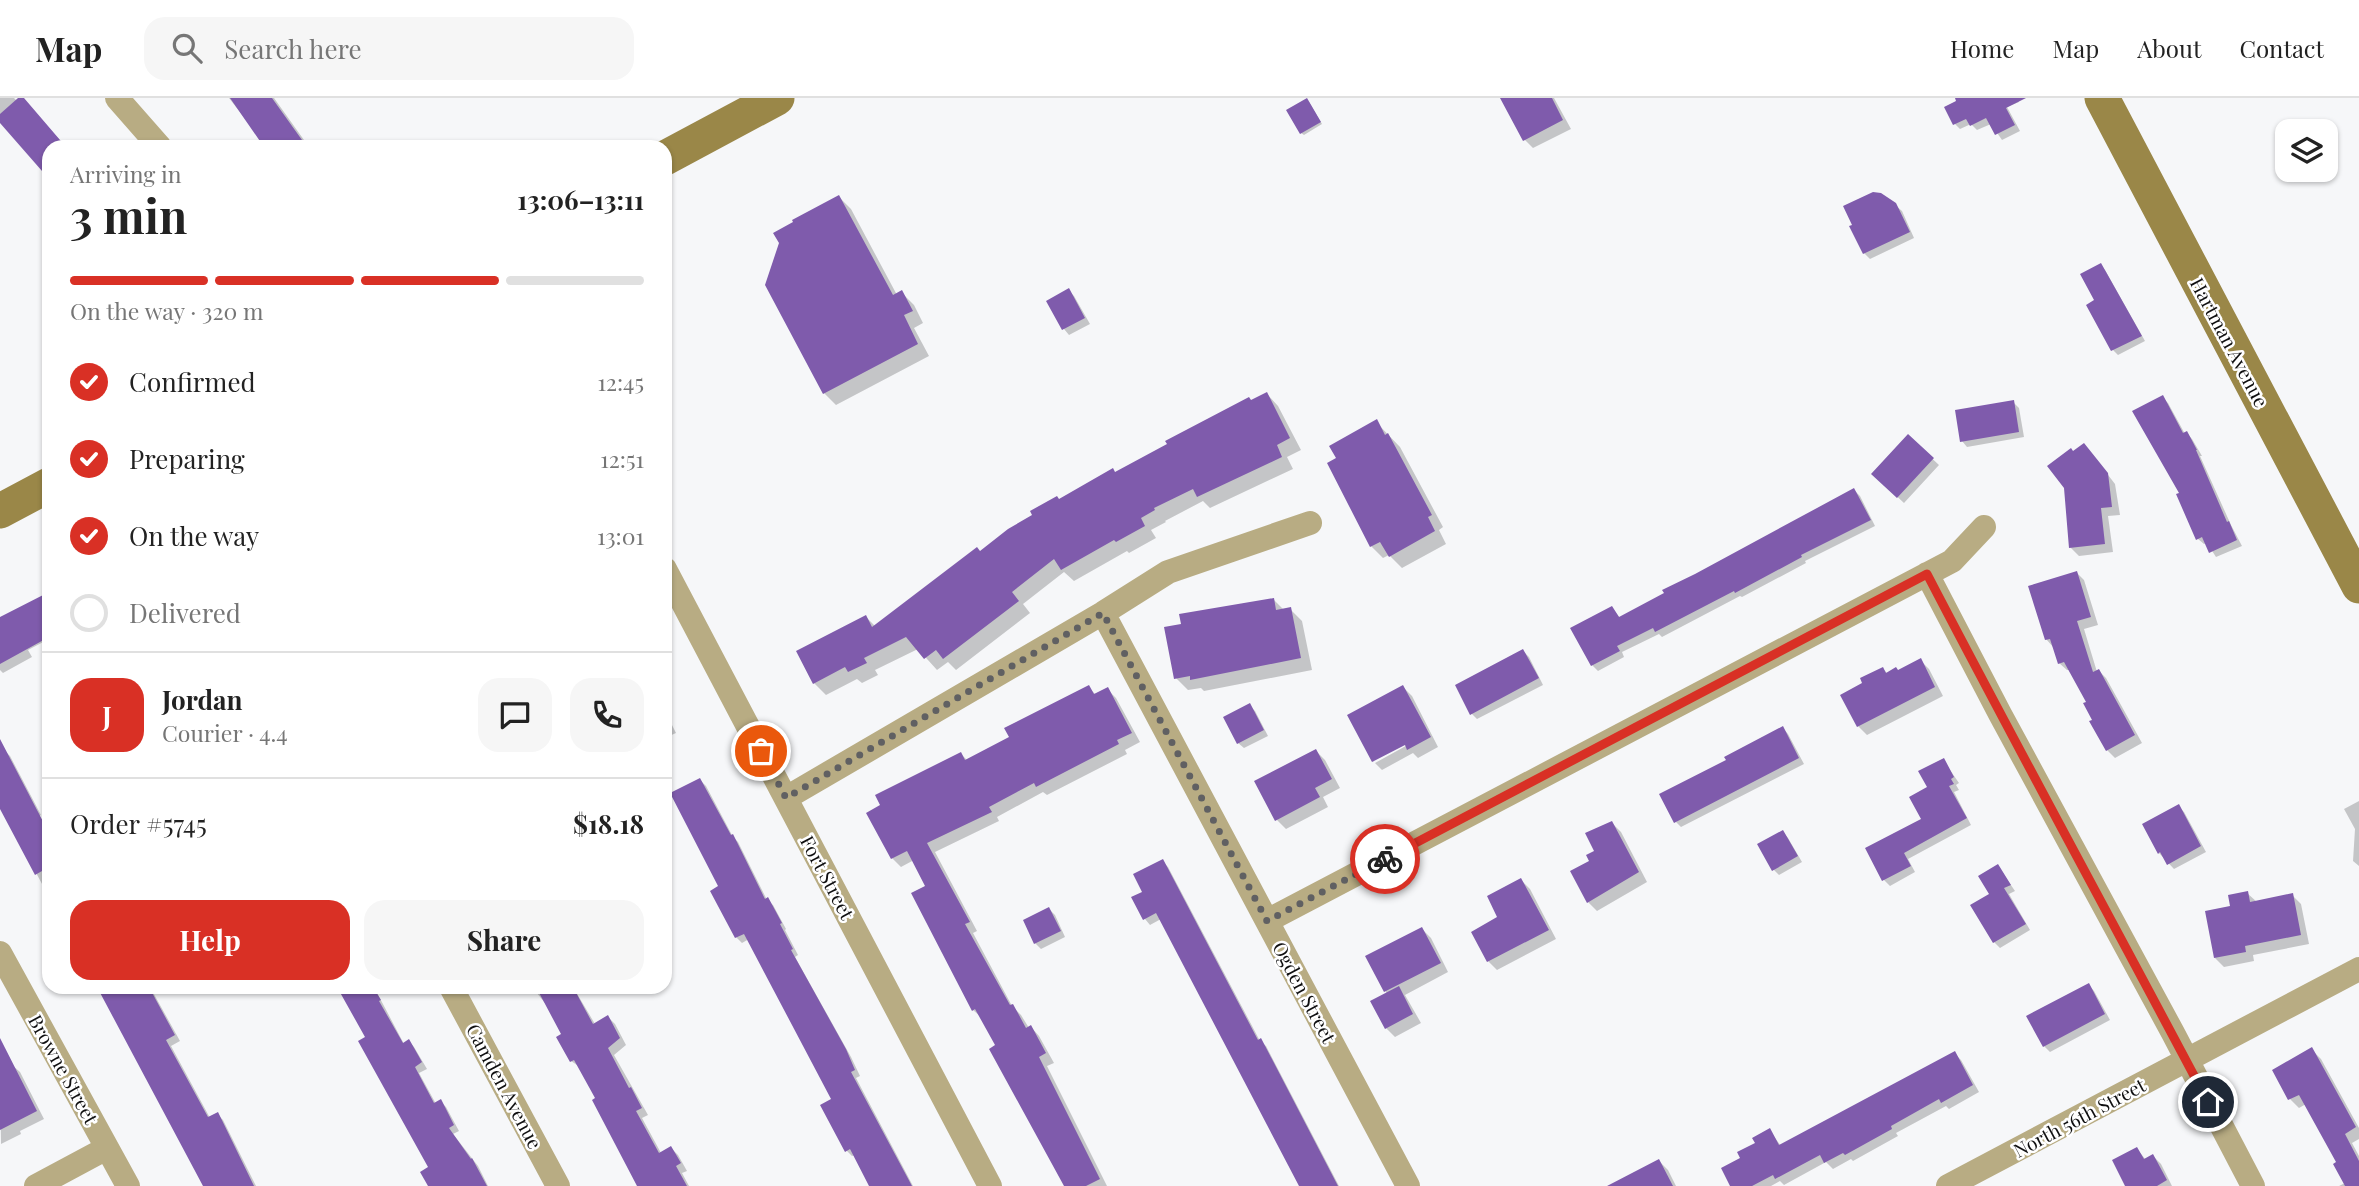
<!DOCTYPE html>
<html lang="en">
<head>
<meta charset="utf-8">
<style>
	:root { --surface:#fff; --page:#f6f6f6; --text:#222; --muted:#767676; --line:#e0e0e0; --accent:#d93025 }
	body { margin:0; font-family:"Playfair Display",serif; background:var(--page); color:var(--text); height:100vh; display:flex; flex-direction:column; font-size:26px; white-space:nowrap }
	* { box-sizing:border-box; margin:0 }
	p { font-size:23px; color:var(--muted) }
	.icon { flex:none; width:38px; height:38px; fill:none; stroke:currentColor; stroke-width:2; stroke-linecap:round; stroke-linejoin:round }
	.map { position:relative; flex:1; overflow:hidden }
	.drawer { position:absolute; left:42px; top:42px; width:630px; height:854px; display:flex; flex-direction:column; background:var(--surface); border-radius:21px; box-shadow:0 2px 5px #0004 }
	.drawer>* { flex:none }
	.tools { position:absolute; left:2275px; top:21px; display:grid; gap:14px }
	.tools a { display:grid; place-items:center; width:63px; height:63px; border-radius:14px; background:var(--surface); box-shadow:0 2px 5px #0004; font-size:35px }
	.pin { position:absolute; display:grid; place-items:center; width:60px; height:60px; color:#fff; margin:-30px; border:4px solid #fff; border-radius:50%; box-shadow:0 2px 7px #0007 }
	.courier { position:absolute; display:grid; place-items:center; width:70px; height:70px; margin:-35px; border:5px solid #d93025; border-radius:50%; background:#fff; color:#222; box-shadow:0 2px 9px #0007 }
	.headline em { font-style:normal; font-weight:700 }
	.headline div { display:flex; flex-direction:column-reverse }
	.headline { display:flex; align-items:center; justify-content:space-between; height:119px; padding:0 28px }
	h1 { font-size:46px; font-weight:700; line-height:52px }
	.bar { display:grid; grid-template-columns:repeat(4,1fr); gap:10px 7px; align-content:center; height:84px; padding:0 28px }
	.bar i { height:9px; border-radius:5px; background:var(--line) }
	.bar .current { background:var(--accent) }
	.bar p { grid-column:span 4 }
	.line { display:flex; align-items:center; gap:18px; padding:0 28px; border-top:2px solid var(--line) }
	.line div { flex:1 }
	.round { display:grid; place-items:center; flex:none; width:74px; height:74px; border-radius:21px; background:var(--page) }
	ol { padding:0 28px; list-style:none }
	li { display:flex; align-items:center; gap:21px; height:77px }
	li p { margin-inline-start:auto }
	li .icon { padding:7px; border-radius:50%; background:var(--accent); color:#fff; stroke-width:4 }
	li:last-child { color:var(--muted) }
	li i { width:38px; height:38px; border:4px solid var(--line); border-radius:50% }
	.cta { display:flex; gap:14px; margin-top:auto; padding:14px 28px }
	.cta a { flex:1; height:80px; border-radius:21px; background:var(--accent); color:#fff; font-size:28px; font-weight:700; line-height:80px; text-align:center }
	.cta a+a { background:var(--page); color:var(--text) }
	header { display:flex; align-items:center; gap:42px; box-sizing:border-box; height:98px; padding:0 35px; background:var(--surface); border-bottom:2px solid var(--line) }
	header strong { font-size:33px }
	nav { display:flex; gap:38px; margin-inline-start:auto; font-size:24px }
	.search { width:490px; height:63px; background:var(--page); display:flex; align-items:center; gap:18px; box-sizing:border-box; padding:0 24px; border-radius:21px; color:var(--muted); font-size:26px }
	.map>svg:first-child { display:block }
	.shadow { fill:#0003 }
	.building { fill:#7f5bac }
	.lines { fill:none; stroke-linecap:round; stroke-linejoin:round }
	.street { stroke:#b8ac83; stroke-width:24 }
	.secondary { stroke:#9a8748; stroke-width:35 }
	.done { stroke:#606062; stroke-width:7; stroke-dasharray:0 12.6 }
	.route { stroke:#d93025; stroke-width:9 }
	.labels { text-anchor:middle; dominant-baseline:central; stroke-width:5; stroke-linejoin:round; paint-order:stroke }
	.street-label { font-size:19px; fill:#0f0f10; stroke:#fff }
</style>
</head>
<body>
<header>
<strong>Map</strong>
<div class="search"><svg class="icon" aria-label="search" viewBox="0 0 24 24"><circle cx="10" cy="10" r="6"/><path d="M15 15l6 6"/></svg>Search here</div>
<nav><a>Home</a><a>Map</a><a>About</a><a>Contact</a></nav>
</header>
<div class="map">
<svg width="2359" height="1088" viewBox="0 0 2359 1088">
	<rect width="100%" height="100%" fill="#f6f7f9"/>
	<!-- shadow -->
	<path class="shadow" d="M0,0H14L17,3L22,0L66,49H49V79L0,23Z
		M229,0H274L309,49H267Z
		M1502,0H1554L1571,31L1533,50L1524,41Z
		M1966,0H2017L2019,4L2007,9L2020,33L2002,42L1991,26L1977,32L1971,26L1960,31L1955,26Z
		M1309,4L1322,26L1304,37L1301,35Z
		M839,99L851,111L897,197L902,195L914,207L923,225L914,230L929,258L836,307L824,295L767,187Z
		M1895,107L1902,113L1914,140L1870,161L1864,155Z
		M2100,167L2105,172L2145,243L2118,257L2113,252L2089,207L2096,203Z
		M1069,193L1074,198L1090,226L1069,237L1064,231L1049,204Z
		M1267,296L1278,308L1301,352L1287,359L1293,371L1210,410L1203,403L1165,423L1166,424L1151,432L1156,440L1129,455L1127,453L1074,483L1064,474L1023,506L1030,515L956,572L948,564L937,572L918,551L875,572L878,577L862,585L857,581L826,597L814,585L866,519L875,528L981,455L1060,403L1116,375Z
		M2162,299L2168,305L2185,336L2187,335L2192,341L2202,358H2200L2231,427L2242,448L2216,459L2207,445L2204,446L2198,441L2181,396Z
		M2013,304L2019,310L2024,339L1967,349L1962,343Z
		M1376,324L1400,349L1443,429L1439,432L1446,446L1402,470L1389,457L1383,460L1371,448L1338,361Z
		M1908,338L1939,367L1904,405L1873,376Z
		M2073,355L2092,356L2115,386L2120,417L2108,418L2113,454L2079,458L2070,449Z
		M1854,392L1860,398L1875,428L1805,463L1806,465L1742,499L1740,498L1662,539L1659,536L1622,554L1624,559L1598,573L1592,567L1612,510L1620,520Z
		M2077,475L2084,482L2098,527L2084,531L2097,574L2099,573L2106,580L2142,645L2115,660L2107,652L2088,605L2070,572H2067L2059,565L2054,550L2046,541Z
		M49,495V541L28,552L32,559L3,575L0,572V522Z
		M1274,502L1284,512L1290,511L1302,523L1312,572L1204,593L1201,590L1188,592L1176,580Z
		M1523,553L1529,559L1543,587L1477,621L1471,615Z
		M1920,562L1929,571L1943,598L1867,637L1858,628L1865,586L1883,571L1888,576L1898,574Z
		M1088,589L1096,597L1107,591L1116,600L1140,644L1125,652L1127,656L1047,697L1043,694L997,719L999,723L935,754L977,833L973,835L1012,908L1021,917L1029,930L1031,929L1039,938L1054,965L1047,968L1107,1088H1067L998,948L982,920L973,912L928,788L914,762L901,769L892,760L961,656L968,663L1012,640Z
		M1403,589L1412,598L1438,649L1418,660L1413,655L1382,672L1375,665L1413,644L1411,641L1374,661V664L1349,618Z
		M1249,607L1255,613L1268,638L1244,650L1238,645Z
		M665,613L676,635L665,640Z
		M1783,630L1788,636L1804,666L1681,729L1676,724Z
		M4,652L10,658L41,717L16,734L0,708V654Z
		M1316,653L1325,662L1340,690L1323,699L1328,709L1286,731L1277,722Z
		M1943,662L1959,685L1956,687L1959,692L1954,694L1971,727L1908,761L1915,774L1890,788L1884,782L1867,751L1923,721L1930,690Z
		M700,682L706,688L733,739L738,744L767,802L773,807L786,831L785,832L798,857L795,859L851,959L860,978L856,980L913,1088H871L855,1057L852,1058L847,1053L833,1002L749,841L742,845L736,839L721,789Z
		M2359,703V768L2353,763L2355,731L2344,711Z
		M2178,708L2184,714L2206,754L2174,771L2159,755Z
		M1612,725L1621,734L1647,784L1597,813L1588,804L1592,764Z
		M1783,734L1788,740L1802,764L1779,777L1774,772Z
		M49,735V799L19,743Z
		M1162,763L1168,769L1260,943L1266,948L1339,1088H1300L1161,821L1150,827L1145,821Z
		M1998,768L2015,793L2009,796L2030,832L2000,850L1994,844L1991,797Z
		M1521,782L1530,791L1556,841L1497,872L1488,863L1500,820Z
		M2247,795L2257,804L2292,797L2301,806L2309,846L2253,857L2254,863L2224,869L2215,860L2232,809Z
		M1049,811L1055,817L1065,839L1041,851L1035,845Z
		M1422,831L1431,840L1448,874L1405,897L1421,925L1395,939L1386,930L1387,896L1367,859Z
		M2089,887L2094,893L2110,922L2050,954L2044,948Z
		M98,889H150L180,943L171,948L210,1020L217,1016L223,1022L256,1088H205Z
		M339,889H374L404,946L409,943L414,949L427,971L419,975L436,1006L440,1003L446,1009L459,1033L453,1036L478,1068L488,1088H429L431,1070L368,939Z
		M532,889H573L595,926L608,919L615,926L626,947L614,957L648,1017L642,1020L661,1055L671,1050L678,1057L687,1073L682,1075L689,1088H640L597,1001L580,969L571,963L563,937L549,910Z
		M2312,952L2321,961L2359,1030V1041L2352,1045L2359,1058V1088H2339L2345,1085L2339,1065L2306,1006L2299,1010L2290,1001Z
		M1954,955L1961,962L1979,994L1949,1011L1946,1008L1896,1035L1898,1038L1853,1063L1851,1061L1833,1071L1826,1064L1784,1087L1780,1083L1771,1088H1732L1742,1060L1770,1033L1781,1048Z
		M12,967L20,974L44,1021L20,1033L21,1036L1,1046L0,973Z
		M2137,1051L2146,1062L2153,1058L2161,1066L2172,1088H2127Z
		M1659,1063L1668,1072L1676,1088H1624Z"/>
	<!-- building -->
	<path class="building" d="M18,0H24L66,49H49V81L0,25V16Z
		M230,0H272L307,49H264Z
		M1307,0L1321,24L1300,36L1286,12Z
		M1500,0H1552L1563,22L1523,43Z
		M1955,0H2026L2006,10L2015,27L1995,37L1986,20L1970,28L1966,21L1953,27L1944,9L1956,3Z
		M1873,94L1881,95L1896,105L1910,134L1863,156L1849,128L1852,127L1843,108Z
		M839,97L893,197L902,192L913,213L904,217L918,246L823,296L765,187L779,145L773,135L793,124L792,122Z
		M2101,165L2142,238L2111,253L2086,207L2094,202L2080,176Z
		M1069,190L1085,220L1062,232L1046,203Z
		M1267,294L1290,340L1277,347L1282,359L1197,399L1193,391L1154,410L1155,412L1141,420L1145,428L1116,444L1114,442L1061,472L1054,461L1012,494L1019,503L943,561L936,552L924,561L906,539L864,560L867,565L848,574L845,569L813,586L796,553L866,517L872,529L977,449L980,453L1008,431L1032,417L1030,413L1057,398L1059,401L1113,370L1115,374L1167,346L1165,343L1249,299L1251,302Z
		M2163,297L2183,335L2187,333L2197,352H2196L2227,424L2229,423L2237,442L2209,455L2202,439L2196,442L2176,396L2179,395L2132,313Z
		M2014,302L2019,334L1960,344L1955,312Z
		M1377,321L1385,337L1388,335L1432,417L1428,419L1435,433L1389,459L1380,444L1370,449L1327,365L1336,360L1329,348Z
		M1908,336L1934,360L1897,400L1871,376Z
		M2084,345L2108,375L2112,409L2101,410L2105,446L2069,450L2064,390L2047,368L2071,350L2073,353Z
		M1854,390L1871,422L1801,457L1802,459L1735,495L1734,493L1655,534L1653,530L1617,548L1620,553L1591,568L1570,530L1612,508L1619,519L1664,495L1662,492L1695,476Z
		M2077,473L2091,519L2077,523L2093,574L2099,571L2135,637L2106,653L2089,623L2092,622L2083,605L2086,604L2064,564L2058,566L2050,541L2045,542L2028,488Z
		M49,494V539L0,566V519Z
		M1274,500L1276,512L1291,509L1301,560L1190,582V578L1174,581L1164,529L1181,526L1179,516Z
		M1523,551L1539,580L1470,617L1455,587Z
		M1921,560L1935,589L1857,629L1840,597L1862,585L1860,580L1883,569L1886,575L1896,569L1898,572Z
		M1089,587L1094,596L1108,589L1132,635L1117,642L1119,646L1036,689L1034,685L989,709L992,714L927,745L970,824L965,826L1010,907L1013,906L1026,930L1031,927L1046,955L1039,959L1100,1081L1086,1088H1064L989,951L995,947L975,911L972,913L911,795L925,788L907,753L891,761L866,715L880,707L875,697L961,654L965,662L1009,639L1004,630Z
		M1403,587L1431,639L1407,652L1405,647L1372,664L1347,617Z
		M1250,605L1264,632L1237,646L1223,619Z
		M1783,628L1799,660L1674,725L1659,696L1726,662L1724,659Z
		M0,641L49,735V769L35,777L0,711Z
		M1316,651L1332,681L1315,690L1320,699L1275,723L1254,683Z
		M1944,660L1954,679L1951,681L1954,686L1949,688L1967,720L1904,755L1911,768L1882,783L1865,750L1921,721L1909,699L1927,689L1918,673Z
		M700,680L731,737L733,736L765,801L768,799L782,825L780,826L793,851L791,852L846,951L855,972L851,974L912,1088H869L850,1051L845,1054L820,1007L831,1001L744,836L735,840L710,793L718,788L670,695Z
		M2179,706L2201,748L2167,767L2160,754L2158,756L2142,726Z
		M1612,723L1639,774L1587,805L1570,773L1589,763L1586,757L1594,753L1585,735Z
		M1783,732L1798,758L1772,773L1757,746Z
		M1163,761L1258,942L1261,940L1338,1088H1299L1156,815L1143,822L1131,799L1142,794L1133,776Z
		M1998,766L2011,787L2004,790L2026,826L1993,845L1970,807L1989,796L1978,778Z
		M1521,780L1549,832L1487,864L1471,834L1497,819L1487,798Z
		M2248,793L2250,804L2293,795L2301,837L2245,848L2246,854L2214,860L2205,813L2230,808L2228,797Z
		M1049,809L1061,833L1034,846L1023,822Z
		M1422,829L1441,865L1384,894L1365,858Z
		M2089,885L2105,916L2043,949L2026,918Z
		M1399,888L1413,916L1385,931L1370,903Z
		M97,889H149L175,937L166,942L208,1019L218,1014L254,1088H203Z
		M337,889H373L381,902L379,903L403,945L409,941L422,964L415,969L434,1005L441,1001L454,1027L449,1030L471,1061L472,1060L487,1088H428L420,1074L428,1069L358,943L365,939Z
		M536,889H573L593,926L608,917L620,940L608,950L629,990L631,989L642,1010L636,1013L659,1055L671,1048L681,1065L676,1068L687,1088H637L592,1002L595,1000L574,962L570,964L556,939L561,936Z
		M0,940L37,1013L0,1032Z
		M2312,949L2356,1029L2345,1036L2359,1063V1088H2345L2333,1066L2336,1064L2299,997L2288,1002L2272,972Z
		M1955,953L1973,987L1941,1005L1939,1001L1891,1028L1892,1031L1845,1057L1843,1055L1824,1065L1820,1057L1775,1081L1773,1077L1752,1088H1730L1721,1070L1740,1060L1737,1054L1755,1045L1752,1040L1770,1030L1779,1047Z
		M2137,1049L2144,1061L2153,1056L2167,1082L2157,1088H2125L2112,1062Z
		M1659,1061L1673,1088H1607Z"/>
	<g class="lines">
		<!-- street -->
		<path class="street" d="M117,0L160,49
			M665,471L990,1088
			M1927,476L2000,616L2173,935L2253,1088
			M1103,515L1408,1088
			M786,700L1103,515L1168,474L1310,425
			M1267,823L1952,463L1984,429
			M0,855L128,1088
			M451,889L558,1088
			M36,1088L107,1050
			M1948,1088L2359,871"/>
		<!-- secondary -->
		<path class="secondary" d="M2102,0L2359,488
			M665,60L777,0
			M0,413L49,387"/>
	</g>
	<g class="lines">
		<!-- done -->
		<path class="done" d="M761,653L786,700L1103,515L1267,823L1385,761"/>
		<!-- route -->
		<path class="route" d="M1385,761L1927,476C2019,653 2115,828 2208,1004"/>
	</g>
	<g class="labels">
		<!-- street labels -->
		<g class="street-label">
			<text transform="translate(2230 244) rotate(62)">Hartman Avenue</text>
			<text transform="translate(828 779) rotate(62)">Fort Street</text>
			<text transform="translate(1305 894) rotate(62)">Ogden Street</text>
			<text transform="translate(64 971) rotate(61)">Browne Street</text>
			<text transform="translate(505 988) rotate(62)">Camden Avenue</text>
			<text transform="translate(2079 1019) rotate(-28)">North 56th Street</text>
		</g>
	</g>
</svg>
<div class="tools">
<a><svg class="icon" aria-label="layers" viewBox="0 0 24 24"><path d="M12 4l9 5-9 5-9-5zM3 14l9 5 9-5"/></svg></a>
</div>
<div class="pin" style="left:761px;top:653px;background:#ea580c"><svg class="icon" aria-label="bag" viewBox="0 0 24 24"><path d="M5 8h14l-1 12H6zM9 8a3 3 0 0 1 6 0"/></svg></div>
<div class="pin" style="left:2208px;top:1004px;background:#1f2937"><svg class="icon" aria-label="home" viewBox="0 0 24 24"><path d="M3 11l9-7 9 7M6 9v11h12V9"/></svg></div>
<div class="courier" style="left:1385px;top:761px"><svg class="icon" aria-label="bike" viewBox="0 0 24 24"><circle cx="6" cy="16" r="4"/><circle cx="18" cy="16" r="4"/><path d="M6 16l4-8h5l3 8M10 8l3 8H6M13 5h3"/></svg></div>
<section class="drawer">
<div class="headline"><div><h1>3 min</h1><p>Arriving in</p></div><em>13:06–13:11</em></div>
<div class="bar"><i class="current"></i><i class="current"></i><i class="current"></i><i></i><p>On the way · 320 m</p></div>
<ol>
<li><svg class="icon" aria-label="check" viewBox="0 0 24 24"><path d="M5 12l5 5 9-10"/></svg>Confirmed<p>12:45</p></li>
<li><svg class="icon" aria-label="check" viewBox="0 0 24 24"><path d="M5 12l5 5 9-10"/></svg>Preparing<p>12:51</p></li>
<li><svg class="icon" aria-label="check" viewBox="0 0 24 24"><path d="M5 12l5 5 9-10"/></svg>On the way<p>13:01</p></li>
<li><i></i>Delivered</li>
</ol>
<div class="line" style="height:126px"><b class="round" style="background:var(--accent);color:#fff">J</b><div><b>Jordan</b><p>Courier · 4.4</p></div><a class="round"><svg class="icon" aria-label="chat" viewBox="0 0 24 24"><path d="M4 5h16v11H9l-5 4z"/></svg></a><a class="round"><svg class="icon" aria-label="phone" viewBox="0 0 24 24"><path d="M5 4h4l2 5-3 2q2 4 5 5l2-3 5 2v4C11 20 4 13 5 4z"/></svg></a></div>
<div class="line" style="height:91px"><div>Order #5745</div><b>$18.18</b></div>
<div class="cta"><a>Help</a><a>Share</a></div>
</section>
</div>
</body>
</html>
